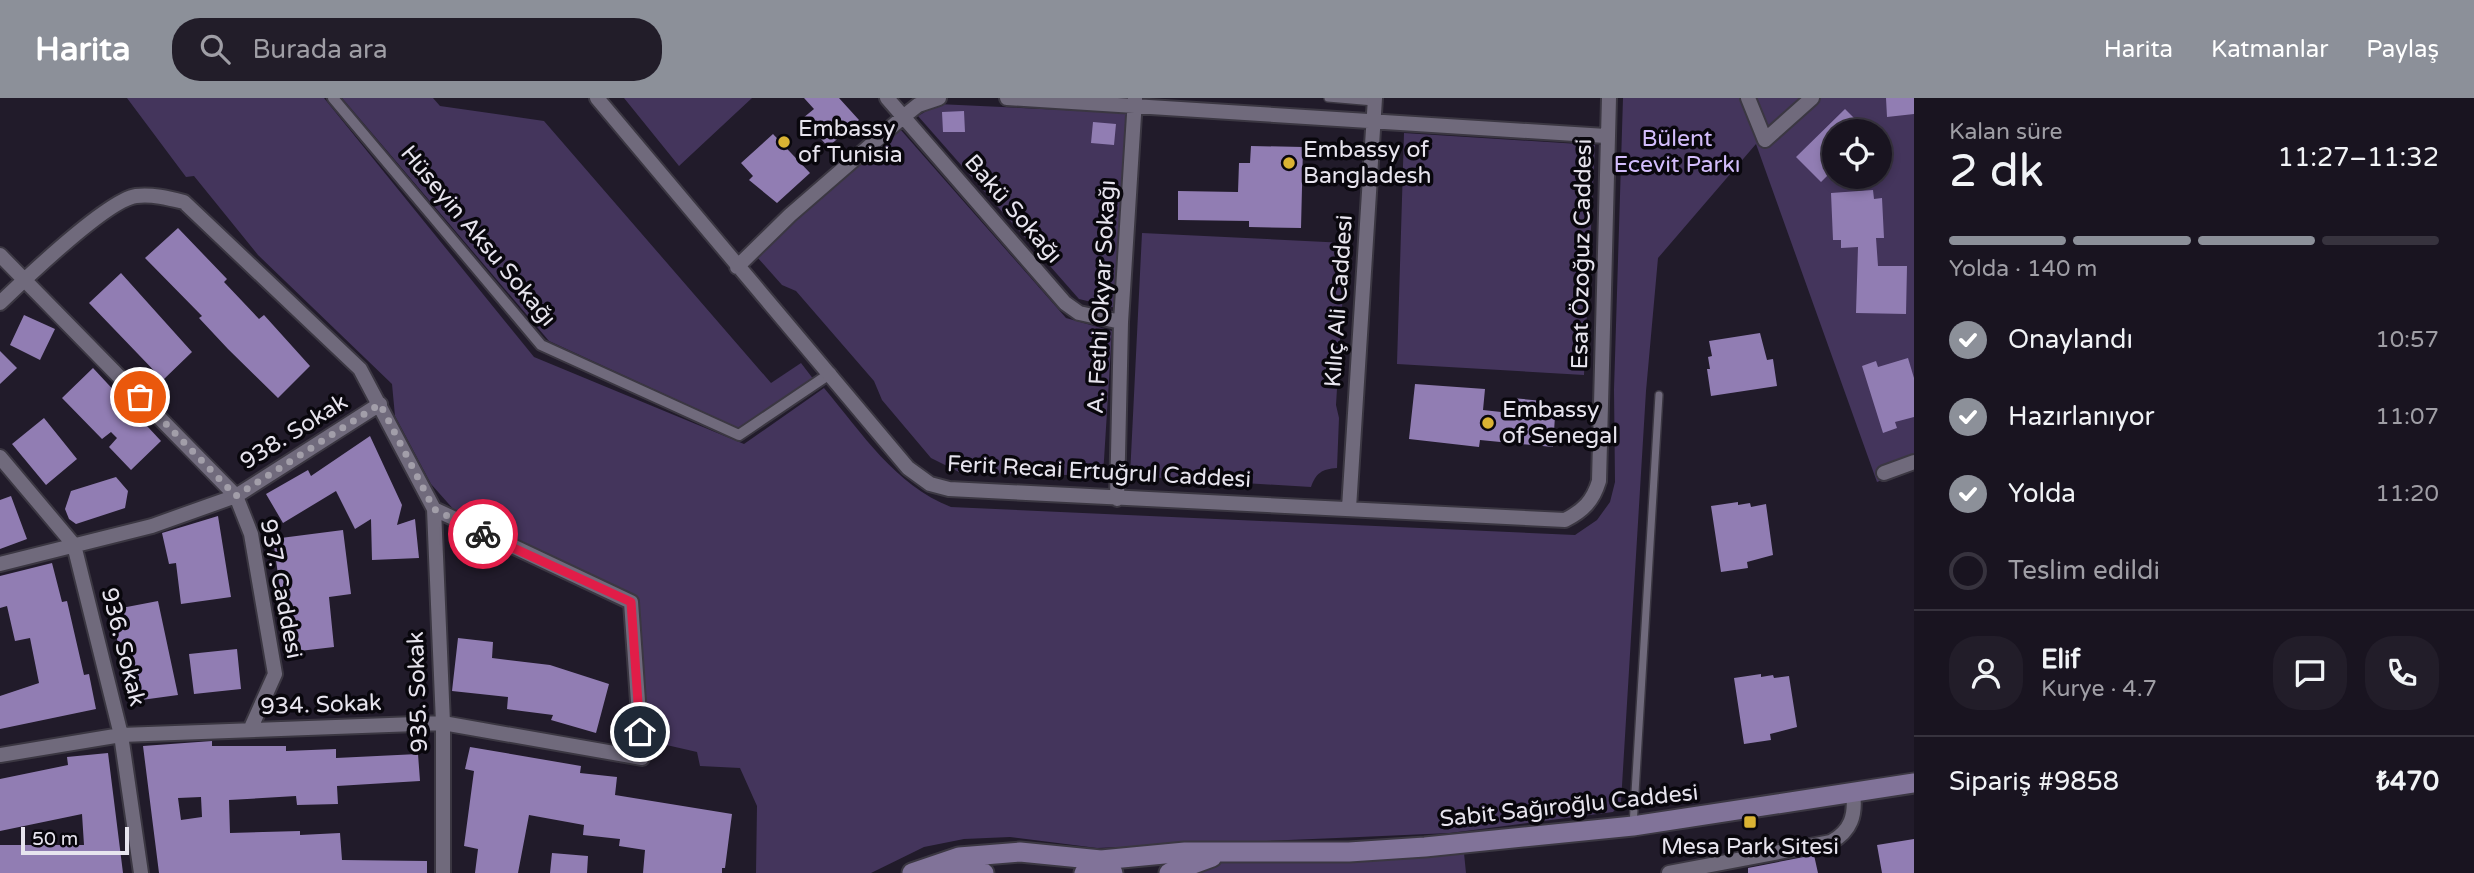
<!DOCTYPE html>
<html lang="tr">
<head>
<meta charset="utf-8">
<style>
	:root { --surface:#191420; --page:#221d29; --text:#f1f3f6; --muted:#9f9ea5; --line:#37333e; --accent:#8c9099 }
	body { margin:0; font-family:"Varela Round",sans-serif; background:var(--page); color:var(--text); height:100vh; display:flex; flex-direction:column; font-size:26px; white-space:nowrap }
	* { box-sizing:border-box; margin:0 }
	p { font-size:23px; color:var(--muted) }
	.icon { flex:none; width:38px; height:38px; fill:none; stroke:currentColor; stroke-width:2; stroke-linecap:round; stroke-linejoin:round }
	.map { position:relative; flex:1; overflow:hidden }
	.sheet { display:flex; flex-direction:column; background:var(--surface); width:560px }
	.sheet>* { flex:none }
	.fabs { position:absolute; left:1822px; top:21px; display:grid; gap:14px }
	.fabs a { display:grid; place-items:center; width:70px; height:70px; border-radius:50%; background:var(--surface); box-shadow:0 4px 10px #0003,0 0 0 2px var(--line); font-size:35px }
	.scale { position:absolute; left:21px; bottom:18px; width:108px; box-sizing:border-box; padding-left:7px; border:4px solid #e7e4ee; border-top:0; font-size:19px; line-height:24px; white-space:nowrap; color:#e7e4ee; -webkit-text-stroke:5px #09070d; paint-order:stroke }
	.pin { position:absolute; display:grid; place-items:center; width:60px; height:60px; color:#fff; margin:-30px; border:4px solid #fff; border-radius:50%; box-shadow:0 2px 7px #0007 }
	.courier { position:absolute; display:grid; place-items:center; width:70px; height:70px; margin:-35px; border:5px solid #e11d48; border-radius:50%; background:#fff; color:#222; box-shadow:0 2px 9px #0007 }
	.summary em { font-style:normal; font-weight:600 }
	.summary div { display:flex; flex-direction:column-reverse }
	.summary { display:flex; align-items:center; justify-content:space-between; height:119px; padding:0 35px }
	h1 { font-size:46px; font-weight:600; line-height:52px }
	.bar { display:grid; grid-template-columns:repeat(4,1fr); gap:10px 7px; align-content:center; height:84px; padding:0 35px }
	.bar i { height:9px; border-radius:5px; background:var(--line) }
	.bar .current { background:var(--accent) }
	.bar p { grid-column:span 4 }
	.line { display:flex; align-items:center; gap:18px; padding:0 35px; border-top:2px solid var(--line) }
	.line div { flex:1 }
	.round { display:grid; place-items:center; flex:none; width:74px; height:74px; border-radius:28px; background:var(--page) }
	ol { padding:0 35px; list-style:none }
	li { display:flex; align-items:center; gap:21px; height:77px }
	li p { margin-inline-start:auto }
	li .icon { padding:7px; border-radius:50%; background:var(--accent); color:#fff; stroke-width:4 }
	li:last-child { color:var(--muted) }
	li i { width:38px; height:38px; border:4px solid var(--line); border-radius:50% }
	header { display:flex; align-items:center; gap:42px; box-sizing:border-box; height:98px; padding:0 35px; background:var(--accent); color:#fff }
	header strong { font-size:33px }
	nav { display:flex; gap:38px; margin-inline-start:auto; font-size:24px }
	.search { width:490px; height:63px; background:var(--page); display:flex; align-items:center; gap:18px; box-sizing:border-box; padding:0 24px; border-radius:28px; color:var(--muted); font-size:26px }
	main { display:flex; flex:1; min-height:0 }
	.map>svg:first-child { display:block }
	.green { fill:#44355c; fill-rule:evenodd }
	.building { fill:#917db3; fill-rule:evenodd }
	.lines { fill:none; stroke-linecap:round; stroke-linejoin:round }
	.service-casing { stroke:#3b3742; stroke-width:10 }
	.pedestrian-casing { stroke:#3b3742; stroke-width:14 }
	.minor-casing { stroke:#3b3742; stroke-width:18 }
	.secondary-casing { stroke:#3b3742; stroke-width:23 }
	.service { stroke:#706a7c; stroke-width:7 }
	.pedestrian { stroke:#706a7c; stroke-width:10 }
	.minor { stroke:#706a7c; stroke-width:14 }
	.secondary { stroke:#817399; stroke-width:19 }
	.done { stroke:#a29ea9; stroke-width:7; stroke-dasharray:0 12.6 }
	.route { stroke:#e11d48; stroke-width:9 }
	.poi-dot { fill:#dab333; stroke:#09070d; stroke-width:2.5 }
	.labels { text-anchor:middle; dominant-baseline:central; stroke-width:7; stroke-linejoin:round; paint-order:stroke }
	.poi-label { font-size:23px; fill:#e7e4ee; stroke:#09070d; text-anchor:start }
	.park-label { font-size:23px; fill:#d3bdfc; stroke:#09070d }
	.street-label { font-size:23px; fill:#e7e4ee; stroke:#09070d }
</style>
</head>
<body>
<header>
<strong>Harita</strong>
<div class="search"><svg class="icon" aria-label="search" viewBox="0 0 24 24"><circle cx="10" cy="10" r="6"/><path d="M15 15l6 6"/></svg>Burada ara</div>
<nav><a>Harita</a><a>Katmanlar</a><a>Paylaş</a></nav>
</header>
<main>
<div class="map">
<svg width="1914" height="775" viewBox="0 0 1914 775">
	<rect width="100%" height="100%" fill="#211b2a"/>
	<!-- green -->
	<path class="green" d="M127,0H324L534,259L744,346L824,290C862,335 895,387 951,409L1575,437L1597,422L1610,404L1615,384L1614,292L1623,0H1914V370L1877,384L1756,46L1658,160L1646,293L1621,704L1613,714L1450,735L1337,740L1097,750L1010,739L964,741L924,749L871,775H756L757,708L740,670L700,668L697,654L649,643L639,501L524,450L455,413L431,386L395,318L392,286L258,157L194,78L186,79ZM1834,33H1880V79H1834Z
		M342,0H433L440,8L544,23L771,285L801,265L814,282L738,330L549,243Z
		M624,0H752L679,68Z
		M938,6L1127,15L1116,210L1079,201L918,18Z
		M900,31L1066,220L1112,233L1103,378L959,374L931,360L882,302L874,283L796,193L782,187L757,159L818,101Z
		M1404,35L1595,47L1584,277L1397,266Z
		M1142,135L1346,145L1336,307L1339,320L1337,370C1322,371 1316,375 1311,389L1130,378Z
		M1463,745L1466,775H1169L1227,754Z"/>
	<!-- building -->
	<path class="building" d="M804,0H839L859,22L828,49L803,20L814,11Z
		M1886,0H1914V16L1887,19Z
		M1845,11L1867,33H1834V71L1821,84L1796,59Z
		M964,13L965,34H943L942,14Z
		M1093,24L1116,26L1114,47L1091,45Z
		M773,36L810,75L777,105L749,82L753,78L741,65Z
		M1251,48L1303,49L1301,130L1249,129V123L1178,122V93L1238,94L1239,65H1250Z
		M1873,92L1874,101L1882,100L1884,140H1876L1878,168H1907L1906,216L1856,215L1858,149L1841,150V142H1833L1831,95Z
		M178,130L227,181L224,184L259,221L264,217L310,268L278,300L228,251L199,220L202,218L145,160Z
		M121,175L192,254L163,282L89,205Z
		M24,217L55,231L40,262L10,247Z
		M1760,235L1767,262L1773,261L1777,288L1711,298L1707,271H1710L1708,259L1712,258L1709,243Z
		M0,253L17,270L0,286Z
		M1908,260L1914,280V319L1895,324L1897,330L1883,335L1862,268L1876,263L1878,269Z
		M93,270L161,343L131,372L109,349L117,340L111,334L102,341L62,300Z
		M1415,286L1485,291L1483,312L1510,315L1512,300L1543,303L1542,317L1555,318L1553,349L1480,342L1479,349L1409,341Z
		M44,320L77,361L46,387L12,346Z
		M370,338L402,407L397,427L415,421L419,460L372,462L371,421L355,431L336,393L283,425L266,396L308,372L311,378Z
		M116,379L128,393L125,410L76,426L69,421L65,411L71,393Z
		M11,398L27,441L0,451V402Z
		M1738,404V407L1750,405L1751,409L1766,406L1773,457L1747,464L1748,470L1721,474L1711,408Z
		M218,418L231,499L181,506L176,465L169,466L162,435Z
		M343,432L351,496L329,499L334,549L291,554L286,504L282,505L273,441Z
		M52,465L62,504L67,503L84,577L89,576L96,611L0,631V598L39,585L30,540L15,543L7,508L0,510V478Z
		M158,503L178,597L134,603L127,554L120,556L111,512Z
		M458,540L493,544L492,560L550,567L609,586L596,635L551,622L553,617L507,611L508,599L452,593Z
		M237,551L241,591L194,596L189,556Z
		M1761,576V579L1773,577L1774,580L1789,578L1797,629L1770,636L1771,642L1744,646L1734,580Z
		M212,643V648H286V653L336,651V660L418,656L420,683L337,688L338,706L297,707L296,698L229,702L230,735L300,733V737L340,735L342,762L427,763V775H159L143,648ZM201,699L202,719L181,722L178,700Z
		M470,649L581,668L580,675L617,679L615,697L732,716L725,770H722V775H643L645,752L619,748L620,741L583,737L584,727L529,717L518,775H475L478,751L464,748L474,673L465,671Z
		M108,655L123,775H0V747H84L82,716L0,733V681L68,667L67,659Z
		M1914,741V775H1882L1877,747Z
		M552,755L588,758L587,775H550Z
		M1814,757L1818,775H1748V770Z"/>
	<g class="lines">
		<!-- service casing -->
		<g class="service-casing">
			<path id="service" d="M1328,0L1374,4
				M1633,728L1659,297"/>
		</g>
		<!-- pedestrian casing -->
		<g class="pedestrian-casing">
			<path id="pedestrian" d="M333,0L541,247L739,337L831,275"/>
		</g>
		<!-- minor casing -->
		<g class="minor-casing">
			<path id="minor" d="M597,0L908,370L930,386L949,391L1565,422C1583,413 1593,403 1599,383L1609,0
				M887,0L1065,205L1079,215L1121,224
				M1007,0L1606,38
				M1748,0L1765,42L1812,0
				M0,157L236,398L251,436L275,576L250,632
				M737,169L790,117L903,19L918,7L939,0
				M0,205C24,182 107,102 136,98C152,96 168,100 184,104L360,271L434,411L631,504L642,660L443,625L121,637L0,657
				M0,359L74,447L121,637L141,775
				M1884,375L1914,364
				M1117,401L1121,224L1135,1
				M1349,410L1375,0
				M434,411L443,625V775
				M0,466L152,428L236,398L380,306
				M1669,775L1831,744C1851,733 1856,717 1853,695"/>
		</g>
		<!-- secondary casing -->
		<g class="secondary-casing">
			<path id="secondary" d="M935,769L984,775
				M912,775L959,759L1020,754L1101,762L1185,754H1349L1425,749L1633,728L1914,685
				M1084,775L1101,762L1113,775
				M1169,775L1212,759"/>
		</g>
		<!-- service -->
		<use href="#service" class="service"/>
		<!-- pedestrian -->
		<use href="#pedestrian" class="pedestrian"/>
		<!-- minor -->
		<use href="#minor" class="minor"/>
		<!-- secondary -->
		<use href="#secondary" class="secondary"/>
	</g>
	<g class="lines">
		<!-- done -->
		<path class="done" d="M140,299L236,398L380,306L434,411L483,436"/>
		<!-- route -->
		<path class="route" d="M483,436L631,504L640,634"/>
	</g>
	<!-- markers -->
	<g class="poi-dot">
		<circle cx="784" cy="44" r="7"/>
		<circle cx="1289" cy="65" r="7"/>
		<circle cx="1488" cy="325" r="7"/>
		<rect x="1743" y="717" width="14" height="14" rx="3.5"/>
	</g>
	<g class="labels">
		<!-- poi labels -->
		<g class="poi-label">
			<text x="798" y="31">Embassy<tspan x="798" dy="26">of Tunisia</tspan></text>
			<text x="1303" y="52">Embassy of<tspan x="1303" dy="26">Bangladesh</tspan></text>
			<text x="1502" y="312">Embassy<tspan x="1502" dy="26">of Senegal</tspan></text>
			<text x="1750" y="749" text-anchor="middle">Mesa Park Sitesi</text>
		</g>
		<!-- park labels -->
		<g class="park-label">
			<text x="1677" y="41">Bülent<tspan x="1677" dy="26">Ecevit Parkı</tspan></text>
		</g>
		<!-- street labels -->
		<g class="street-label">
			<text transform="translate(1013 111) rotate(49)">Bakü Sokağı</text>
			<text transform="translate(478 138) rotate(50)">Hüseyin Aksu Sokağı</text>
			<text transform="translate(1582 156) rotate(-89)">Esat Özoğuz Caddesi</text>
			<text transform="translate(1102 199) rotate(-87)">A. Fethi Okyar Sokağı</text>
			<text transform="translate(1339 203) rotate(-86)">Kılıç Ali Caddesi</text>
			<text transform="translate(294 334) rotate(-32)">938. Sokak</text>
			<text transform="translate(1099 374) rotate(3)">Ferit Recai Ertuğrul Caddesi</text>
			<text transform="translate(281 491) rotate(79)">937. Caddesi</text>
			<text transform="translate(123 549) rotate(76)">936. Sokak</text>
			<text transform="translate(418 594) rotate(-92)">935. Sokak</text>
			<text transform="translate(321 607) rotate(-2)">934. Sokak</text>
			<text transform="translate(1569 708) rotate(-6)">Sabit Sağıroğlu Caddesi</text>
		</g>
	</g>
</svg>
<div class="fabs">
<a><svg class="icon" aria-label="locate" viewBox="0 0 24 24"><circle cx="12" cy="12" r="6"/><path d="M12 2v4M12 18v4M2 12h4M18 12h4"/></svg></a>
</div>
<div class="scale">50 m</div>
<div class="pin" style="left:140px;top:299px;background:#ea580c"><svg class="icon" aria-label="bag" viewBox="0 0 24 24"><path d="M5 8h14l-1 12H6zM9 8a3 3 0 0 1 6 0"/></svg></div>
<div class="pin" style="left:640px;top:634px;background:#1f2937"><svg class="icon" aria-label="home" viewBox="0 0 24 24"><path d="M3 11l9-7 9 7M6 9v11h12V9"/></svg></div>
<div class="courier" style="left:483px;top:436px"><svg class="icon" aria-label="bike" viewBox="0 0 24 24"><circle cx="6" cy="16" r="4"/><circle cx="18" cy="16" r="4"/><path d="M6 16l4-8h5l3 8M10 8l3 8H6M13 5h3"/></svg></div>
</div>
<section class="sheet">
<div class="summary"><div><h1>2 dk</h1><p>Kalan süre</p></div><em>11:27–11:32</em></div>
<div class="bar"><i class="current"></i><i class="current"></i><i class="current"></i><i></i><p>Yolda · 140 m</p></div>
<ol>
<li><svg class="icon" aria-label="check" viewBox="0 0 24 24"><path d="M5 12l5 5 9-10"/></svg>Onaylandı<p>10:57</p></li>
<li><svg class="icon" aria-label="check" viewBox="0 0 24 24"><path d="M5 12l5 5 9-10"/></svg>Hazırlanıyor<p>11:07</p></li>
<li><svg class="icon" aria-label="check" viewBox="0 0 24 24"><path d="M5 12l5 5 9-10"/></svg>Yolda<p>11:20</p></li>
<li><i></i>Teslim edildi</li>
</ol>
<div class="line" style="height:126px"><a class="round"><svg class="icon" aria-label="person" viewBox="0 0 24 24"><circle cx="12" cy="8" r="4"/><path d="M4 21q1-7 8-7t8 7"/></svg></a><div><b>Elif</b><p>Kurye · 4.7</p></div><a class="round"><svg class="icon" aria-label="chat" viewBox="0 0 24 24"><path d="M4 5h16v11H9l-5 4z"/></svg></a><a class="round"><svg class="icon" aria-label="phone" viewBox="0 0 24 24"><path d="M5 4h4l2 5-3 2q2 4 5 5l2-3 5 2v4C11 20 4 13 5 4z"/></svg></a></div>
<div class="line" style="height:91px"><div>Sipariş #9858</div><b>₺470</b></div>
</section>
</main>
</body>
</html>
